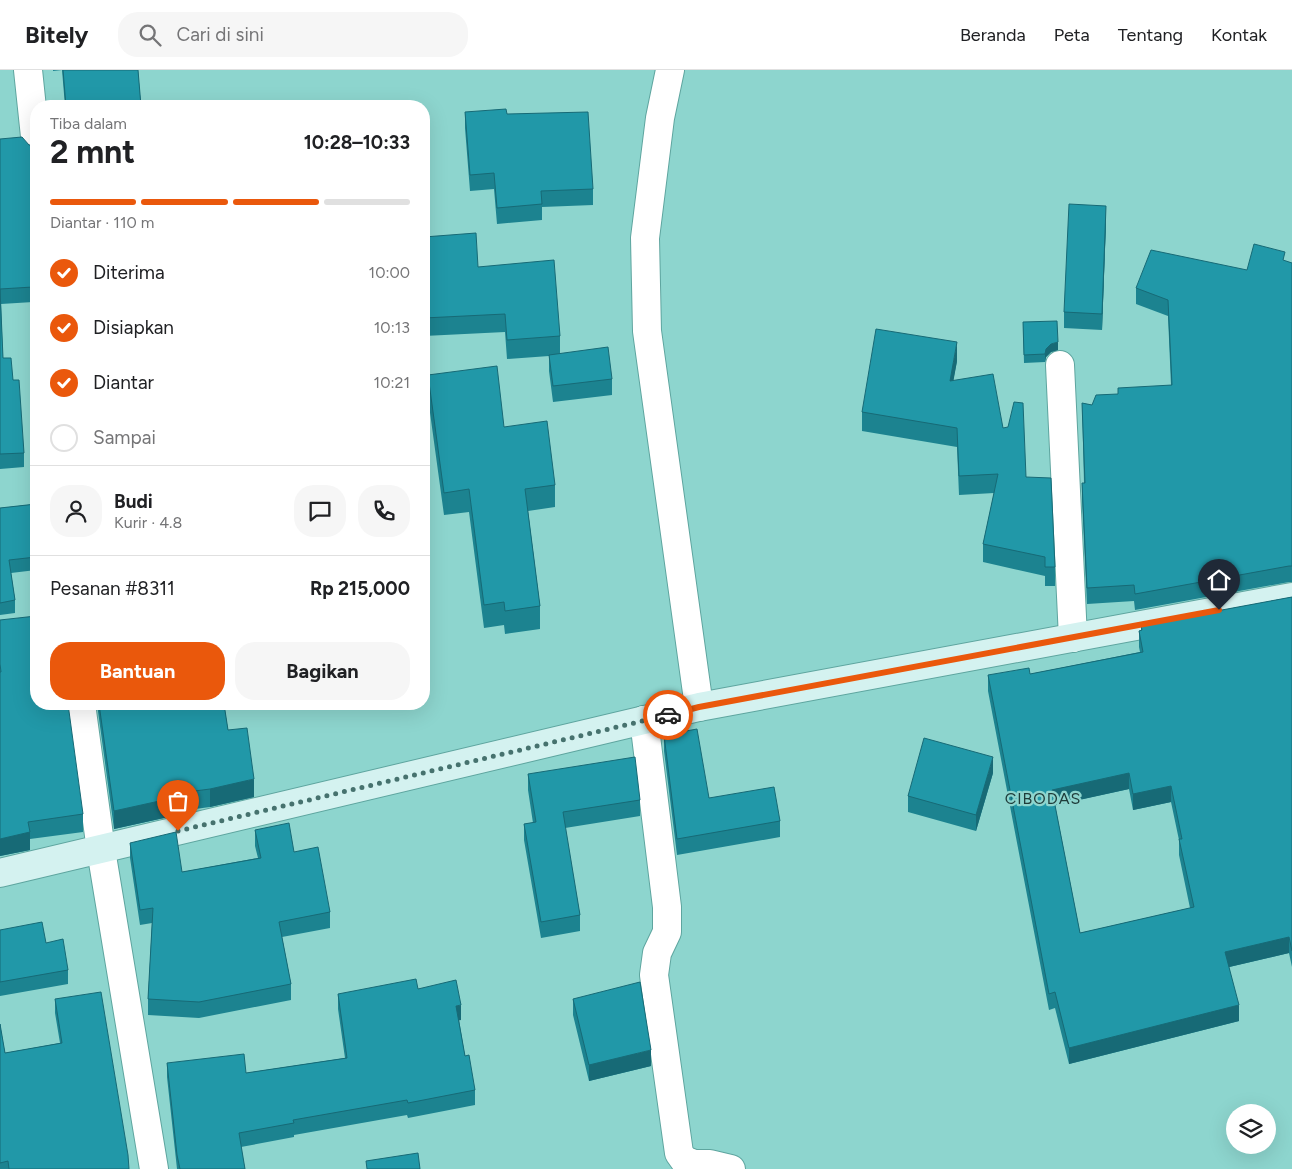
<!DOCTYPE html>
<html lang="id">
<head>
<meta charset="utf-8">
<style>
	:root { --surface:#fff; --page:#f6f6f6; --text:#202124; --muted:#757577; --line:#e0e0e0; --accent:#ea580c }
	body { margin:0; font-family:Figtree,sans-serif; background:var(--page); color:var(--text); height:100vh; display:flex; flex-direction:column; font-size:19px; white-space:nowrap }
	* { box-sizing:border-box; margin:0 }
	p { font-size:16px; color:var(--muted) }
	.icon { flex:none; width:28px; height:28px; fill:none; stroke:currentColor; stroke-width:2; stroke-linecap:round; stroke-linejoin:round }
	.map { position:relative; flex:1; overflow:hidden }
	.panel { position:absolute; left:30px; top:30px; width:400px; height:610px; display:flex; flex-direction:column; background:var(--surface); border-radius:20px; box-shadow:0 5px 20px #0002 }
	.panel>* { flex:none }
	.fabs { position:absolute; left:1226px; top:1034px; display:grid; gap:10px }
	.fabs a { display:grid; place-items:center; width:50px; height:50px; border-radius:50%; background:var(--surface); box-shadow:0 5px 20px #0002; font-size:25px }
	.pin { position:absolute; display:grid; place-items:center; width:42px; height:42px; color:#fff; margin:-51px -21px; border-radius:50% 50% 50% 0; rotate:-45deg; box-shadow:0 0 5px #0007 }
	.pin .icon { rotate:45deg }
	.courier { position:absolute; display:grid; place-items:center; width:50px; height:50px; margin:-25px; border:4px solid #ea580c; border-radius:50%; background:#fff; color:#222; box-shadow:0 1px 6px #0007 }
	.headline em { font-style:normal; font-weight:700 }
	.headline div { display:flex; flex-direction:column-reverse }
	.headline { display:flex; align-items:center; justify-content:space-between; height:85px; padding:0 20px }
	h1 { font-size:32px; font-weight:700; line-height:38px }
	.bar { display:grid; grid-template-columns:repeat(4,1fr); gap:8px 5px; align-content:center; height:60px; padding:0 20px }
	.bar i { height:6px; border-radius:4px; background:var(--line) }
	.bar .selected { background:var(--accent) }
	.bar p { grid-column:span 4 }
	.line { display:flex; align-items:center; gap:12px; padding:0 20px; border-top:1px solid var(--line) }
	.line div { flex:1 }
	.round { display:grid; place-items:center; flex:none; width:52px; height:52px; border-radius:20px; background:var(--page) }
	ol { padding:0 20px; list-style:none }
	li { display:flex; align-items:center; gap:15px; height:55px }
	li p { margin-inline-start:auto }
	li .icon { padding:5px; border-radius:50%; background:var(--accent); color:#fff; stroke-width:4 }
	li:last-child { color:var(--muted) }
	li i { width:28px; height:28px; border:2px solid var(--line); border-radius:50% }
	.action { display:flex; gap:10px; margin-top:auto; padding:10px 20px }
	.action a { flex:1; height:58px; border-radius:20px; background:var(--accent); color:#fff; font-size:20px; font-weight:700; line-height:58px; text-align:center }
	.action a+a { background:var(--page); color:var(--text) }
	header { display:flex; align-items:center; gap:30px; box-sizing:border-box; height:70px; padding:0 25px; background:var(--surface); border-bottom:1px solid var(--line) }
	header strong { font-size:24px }
	nav { display:flex; gap:28px; margin-inline-start:auto; font-size:18px }
	.search { width:350px; height:45px; background:var(--page); display:flex; align-items:center; gap:12px; box-sizing:border-box; padding:0 18px; border-radius:20px; color:var(--muted); font-size:19px }
	.map>svg:first-child { display:block }
	.lines { fill:none; stroke-linecap:round; stroke-linejoin:round }
	.minor-casing { stroke:#5ea59f; stroke-width:30 }
	.secondary-casing { stroke:#5ea59f; stroke-width:30 }
	.minor { stroke:#fff; stroke-width:28 }
	.secondary { stroke:#d4f2f0; stroke-width:28 }
	.wall { fill:#1c8390; fill-rule:evenodd }
	.shaded-wall { fill:#176a76 }
	.building { fill:#2198a8; stroke:#176a76; fill-rule:evenodd }
	.done { stroke:#46726e; stroke-width:5; stroke-dasharray:0 9 }
	.route { stroke:#ea580c; stroke-width:6 }
	.labels { text-anchor:middle; dominant-baseline:central; stroke-width:4.5; stroke-linejoin:round; paint-order:stroke }
	.quarter-label { font-size:16px; letter-spacing:1px; fill:#1f3c3a; stroke:#8dd5ce }
</style>
</head>
<body>
<header>
<strong>Bitely</strong>
<div class="search"><svg class="icon" aria-label="search" viewBox="0 0 24 24"><circle cx="10" cy="10" r="6"/><path d="M15 15l6 6"/></svg>Cari di sini</div>
<nav><a>Beranda</a><a>Peta</a><a>Tentang</a><a>Kontak</a></nav>
</header>
<div class="map">
<svg width="1292" height="1099" viewBox="0 0 1292 1099">
	<rect width="100%" height="100%" fill="#8dd5ce"/>
	<g class="lines">
		<!-- minor casing -->
		<g class="minor-casing">
			<path id="minor" d="M28,0L36,76
				M670,0L660,48L645,168L647,261L699,637
				M1060,295L1073,568
				M81,634L101,780L154,1099
				M644,650L667,837V862L657,883L654,905L679,1083L684,1090L694,1094H710L731,1099"/>
		</g>
		<!-- secondary casing -->
		<g class="secondary-casing">
			<path id="secondary" d="M0,803L699,637L1292,527"/>
		</g>
		<!-- minor -->
		<use href="#minor" class="minor"/>
		<!-- secondary -->
		<use href="#secondary" class="secondary"/>
	</g>
	<!-- wall -->
	<path class="wall" d="M53,0H138L141,36H65L62,0L53,1Z
		M465,42L507,44L593,119V135L542,137V150L497,154L494,119L470,121L465,58Z
		M0,69L36,76V208H33V232L1,234L3,288L13,310L24,383V397L0,399Z
		M1106,152L1102,260L1064,258V242Z
		M424,167L478,197L560,266V283L612,309V325L553,332L549,301V286L507,289L505,262L424,266Z
		M1285,191L1292,193V512H1289L1135,540L1134,531L1087,534L1082,429V413H1084L1082,333L1092,335L1118,324L1171,315L1168,246L1136,234V218L1247,200Z
		M1023,252L1058,280L1051,282L1046,287L1045,292L1024,293Z
		M957,291L953,311L1003,358L1026,407L1055,497V516H1045V506L983,492V474L994,423L959,425L957,377L862,361V342Z
		M428,305L555,415V437L528,441L540,536V559L505,564L504,555L484,558L469,442L444,445L428,328Z
		M36,434V500L11,503L15,530V543L0,545V438Z
		M1292,527V897L1289,883L1229,897L1239,951L1069,994L1055,938L1049,940L988,621V605L1030,604L1140,582L1139,577V561L1141,560V555ZM1129,719L1133,740L1171,732L1179,770V785L1190,838L1080,863L1055,735Z
		M0,550L83,744V762L30,769V780L0,786Z
		M97,634H224L228,660L254,727L210,737L173,742V746L114,759Z
		M664,665L709,728L780,751V767L677,785L664,681Z
		M993,703L976,761L908,742V726Z
		M528,704L640,730V746L565,758L580,845V861L541,868L524,770V754L533,753L528,720Z
		M255,760L294,782L330,842V858L282,867L291,914V930L199,948L148,945V929L152,853L140,855L130,788V773L182,802L258,788L255,776Z
		M0,860L46,873L68,900V914L0,926Z
		M418,919L461,950H459L465,986L475,1020V1035L408,1048L407,1045L294,1065V1067L241,1077L245,1099H177L167,1007V993L246,1003L345,988L338,939V924Z
		M55,929L129,1099H0V954L5,983L60,973L55,943Z
		M573,929L651,996L589,1011L573,945Z"/>
	<!-- shaded-wall -->
	<path class="shaded-wall" d="M1106,136V152L1102,260V244Z
		M957,272V291L950,330V311Z
		M1058,272V280L1051,282L1046,287L1045,292V284L1046,279L1051,274Z
		M993,687V703L976,761V745Z
		M1129,703V719L1052,736V720Z
		M254,709V727L210,737V719Z
		M1171,716V732L1133,740V724Z
		M173,728V746L114,759V741Z
		M30,762V780L0,786V769Z
		M1289,867V883L1225,898V882Z
		M461,935V950L456,951V936Z
		M1239,935V951L1069,994V978Z
		M651,980V996L589,1011V995Z"/>
	<!-- building -->
	<path class="building" d="M63,0H138L141,36H66Z
		M506,39L507,44L588,42L593,119L541,121L542,134L497,138L494,103L470,105L465,42Z
		M22,67L29,75L36,76V193H32L33,217L0,219L3,288H11L13,310H19L24,383L0,384V69Z
		M1069,134L1106,136L1102,244L1064,242Z
		M476,163L478,197L554,190L560,266L507,270L505,244L424,248V167Z
		M1254,174L1285,182L1283,190L1292,193V496H1289L1135,524L1134,515L1087,518L1082,413H1085L1082,333L1092,335L1096,325L1118,324V318L1172,315L1168,230L1136,218L1151,180L1247,200Z
		M1057,251L1058,272L1051,274L1046,279L1045,284L1024,285L1023,252Z
		M876,259L957,272L950,311L993,304L1003,358L1008,357L1014,332L1023,333L1026,407L1051,408L1055,497H1045V487L983,474L998,404L959,406L957,358L862,342Z
		M608,277L612,309L553,316L549,285Z
		M497,296L504,357L547,351L555,415L525,419L540,536L505,541L504,532L484,535L469,419L444,423L428,305Z
		M36,434V487L9,490L15,530L0,533V438Z
		M1292,527V881L1289,867L1225,882L1239,935L1069,978L1055,922L1049,924L988,605L1029,598L1030,604L1143,582L1139,561L1142,560L1141,555ZM1129,703L1133,724L1171,716L1182,769H1179L1194,837L1080,863L1052,720Z
		M36,546V634H68L83,744L28,752L30,762L0,769V602H1L0,594V550Z
		M99,634H224L228,660L247,658L254,709L210,719L172,724L173,728L114,741Z
		M697,659L709,728L774,717L780,751L677,769L664,665Z
		M924,668L993,687L976,745L908,726Z
		M635,687L640,730L563,742L580,845L541,852L524,754L536,752L528,704Z
		M289,753L294,782L318,777L330,842L279,852L291,914L199,932L148,929L153,838L140,840L130,773L176,762L182,802L261,788L255,760Z
		M42,852L46,873L63,869L68,900L0,912V860Z
		M416,909L418,919L456,910L461,935L456,936L465,986L469,985L475,1020L408,1033L407,1030L293,1050L294,1053L239,1063L245,1099H180L177,1085L167,993L244,984L246,1003L347,988L338,924Z
		M640,912L651,980L589,995L573,929Z
		M101,922L128,1085L129,1099H9L8,1091L0,1093V954L5,983L62,973L55,929Z
		M418,1083L420,1099H367L366,1091Z"/>
	<g class="lines">
		<!-- done -->
		<path class="done" d="M178,761L668,645"/>
		<!-- route -->
		<path class="route" d="M668,645L699,637L1219,540"/>
	</g>
	<g class="labels">
		<!-- quarter labels -->
		<g class="quarter-label">
			<text x="1043" y="728">CIBODAS</text>
		</g>
	</g>
</svg>
<div class="fabs">
<a><svg class="icon" aria-label="layers" viewBox="0 0 24 24"><path d="M12 4l9 5-9 5-9-5zM3 14l9 5 9-5"/></svg></a>
</div>
<div class="pin" style="left:178px;top:761px;background:#ea580c"><svg class="icon" aria-label="bag" viewBox="0 0 24 24"><path d="M5 8h14l-1 12H6zM9 8a3 3 0 0 1 6 0"/></svg></div>
<div class="pin" style="left:1219px;top:540px;background:#1f2937"><svg class="icon" aria-label="home" viewBox="0 0 24 24"><path d="M3 11l9-7 9 7M6 9v11h12V9"/></svg></div>
<div class="courier" style="left:668px;top:645px"><svg class="icon" aria-label="car" viewBox="0 0 24 24"><path d="M5 17H2v-5l4-1 3-4h7l3 4 3 1v5h-3M9 17h6M6 11h13"/><circle cx="7" cy="17" r="2"/><circle cx="17" cy="17" r="2"/></svg></div>
<section class="panel">
<div class="headline"><div><h1>2 mnt</h1><p>Tiba dalam</p></div><em>10:28–10:33</em></div>
<div class="bar"><i class="selected"></i><i class="selected"></i><i class="selected"></i><i></i><p>Diantar · 110 m</p></div>
<ol>
<li><svg class="icon" aria-label="check" viewBox="0 0 24 24"><path d="M5 12l5 5 9-10"/></svg>Diterima<p>10:00</p></li>
<li><svg class="icon" aria-label="check" viewBox="0 0 24 24"><path d="M5 12l5 5 9-10"/></svg>Disiapkan<p>10:13</p></li>
<li><svg class="icon" aria-label="check" viewBox="0 0 24 24"><path d="M5 12l5 5 9-10"/></svg>Diantar<p>10:21</p></li>
<li><i></i>Sampai</li>
</ol>
<div class="line" style="height:90px"><a class="round"><svg class="icon" aria-label="person" viewBox="0 0 24 24"><circle cx="12" cy="8" r="4"/><path d="M4 21q1-7 8-7t8 7"/></svg></a><div><b>Budi</b><p>Kurir · 4.8</p></div><a class="round"><svg class="icon" aria-label="chat" viewBox="0 0 24 24"><path d="M4 5h16v11H9l-5 4z"/></svg></a><a class="round"><svg class="icon" aria-label="phone" viewBox="0 0 24 24"><path d="M5 4h4l2 5-3 2q2 4 5 5l2-3 5 2v4C11 20 4 13 5 4z"/></svg></a></div>
<div class="line" style="height:65px"><div>Pesanan #8311</div><b>Rp 215,000</b></div>
<div class="action"><a>Bantuan</a><a>Bagikan</a></div>
</section>
</div>
</body>
</html>
